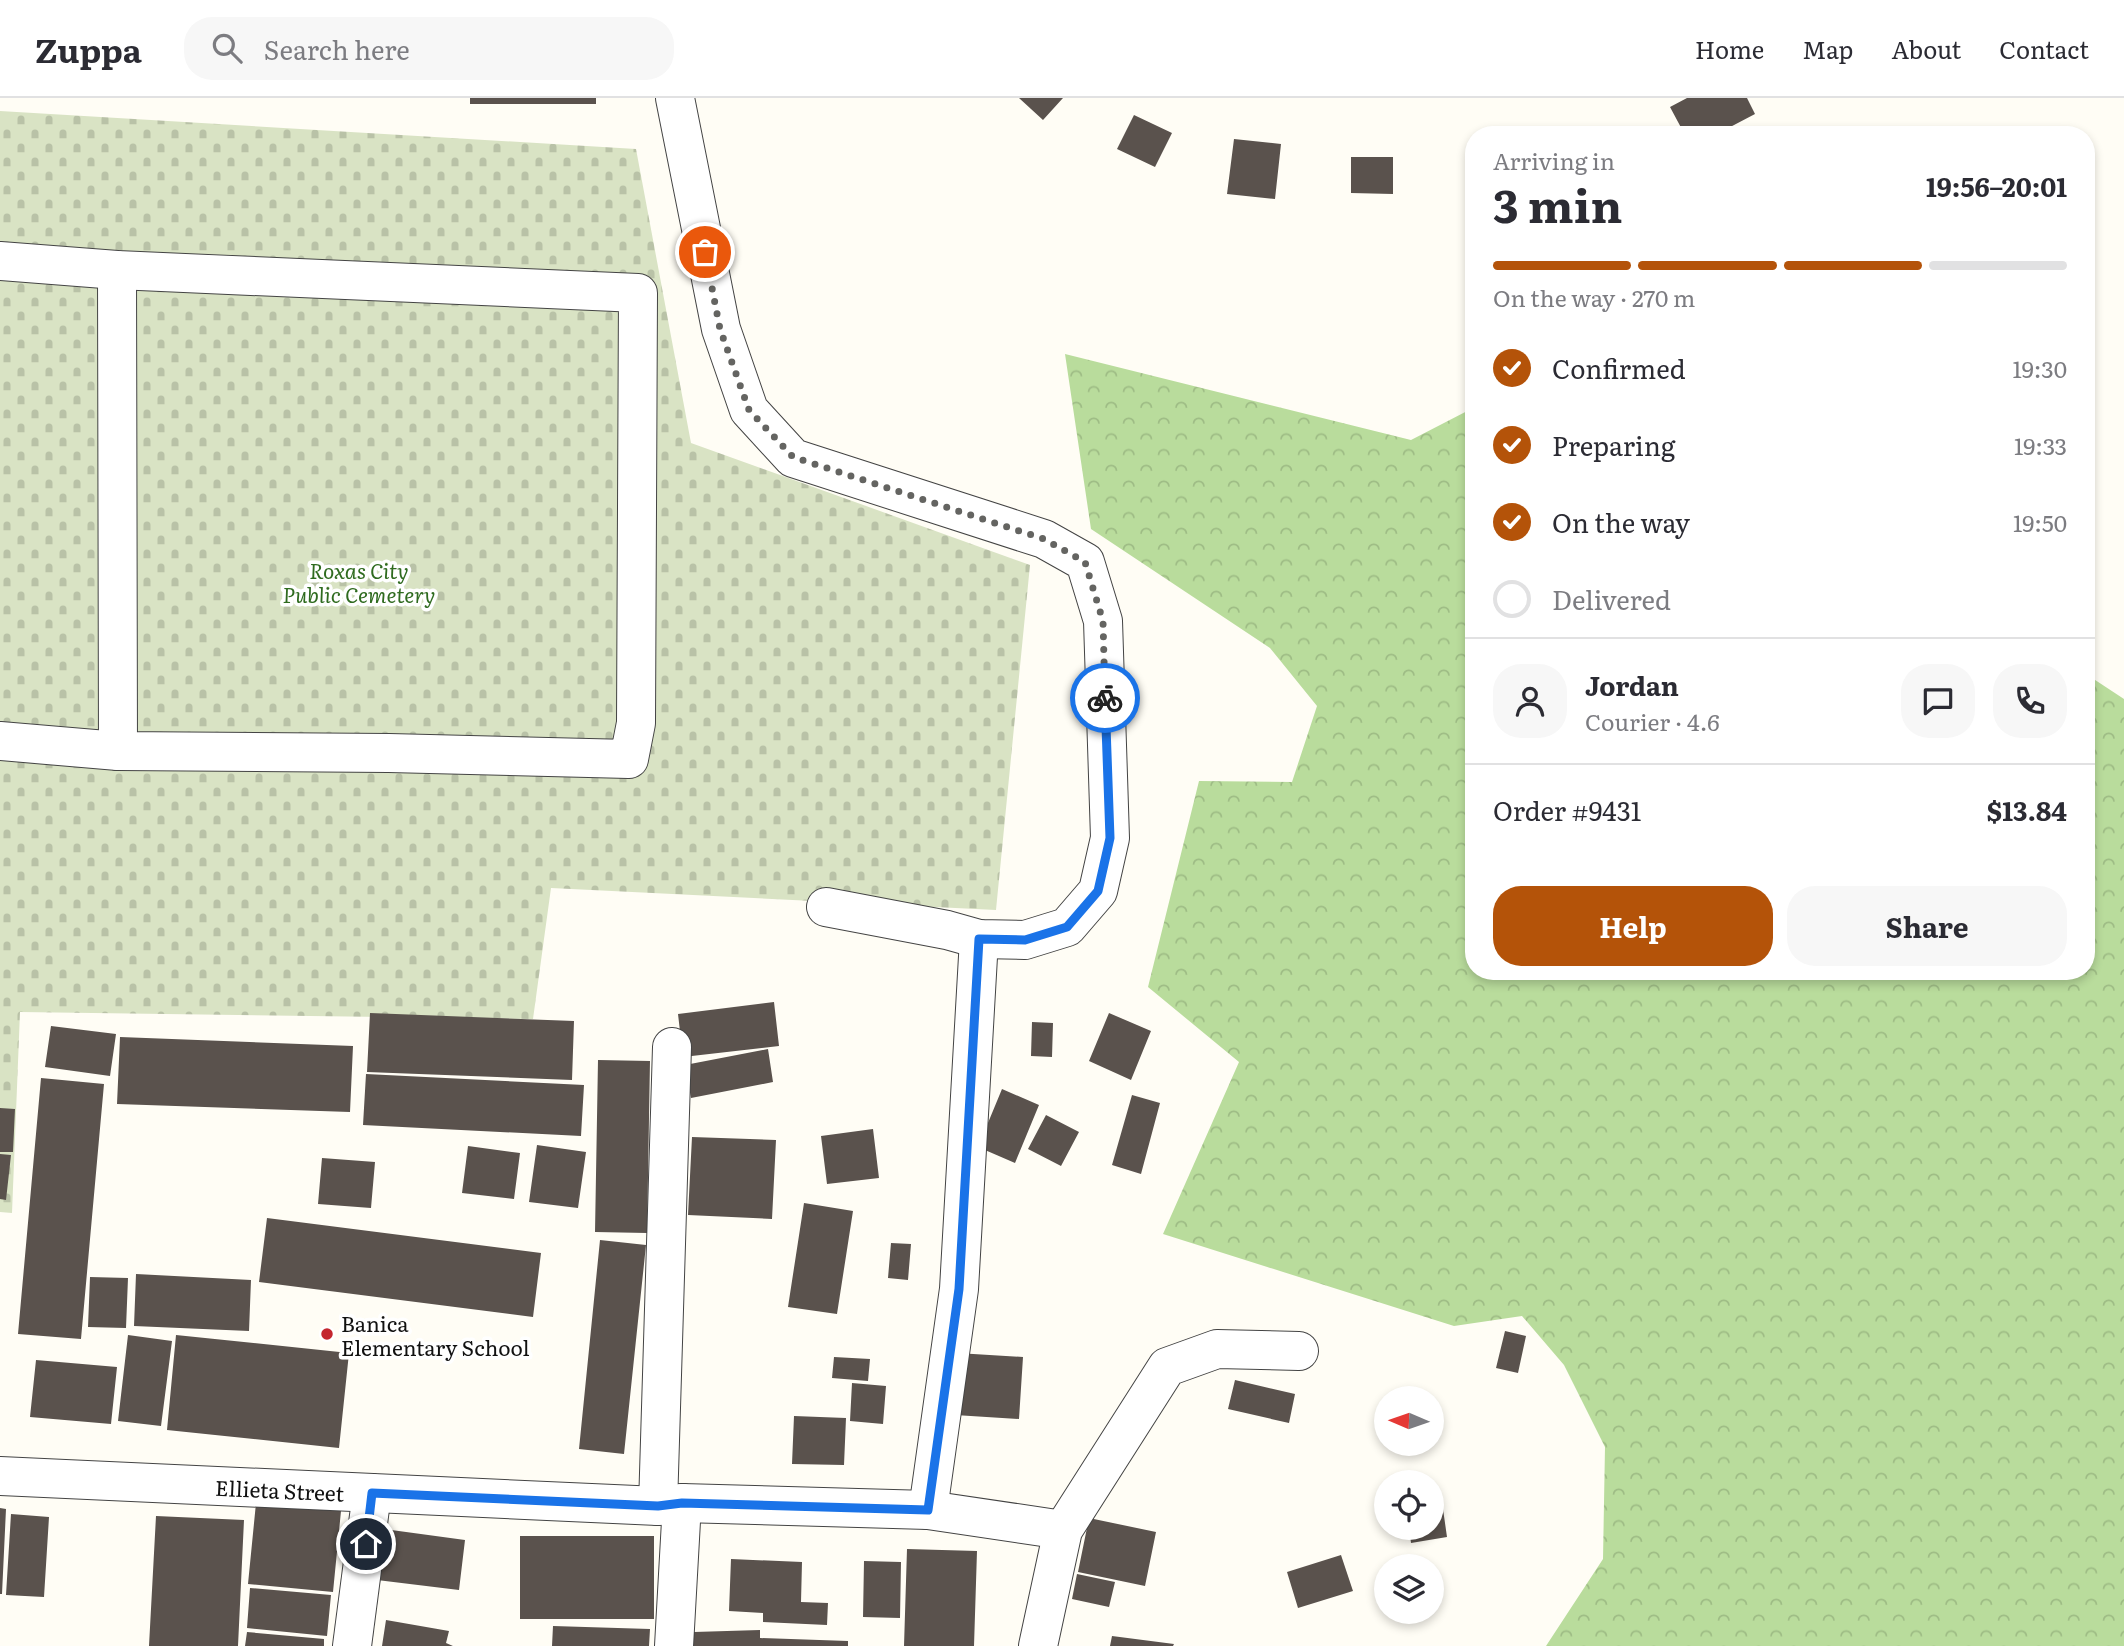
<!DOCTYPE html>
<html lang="en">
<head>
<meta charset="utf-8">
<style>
	:root { --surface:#fff; --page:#f7f7f7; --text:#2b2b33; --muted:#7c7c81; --line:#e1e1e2; --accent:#b45309 }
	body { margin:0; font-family:Literata,serif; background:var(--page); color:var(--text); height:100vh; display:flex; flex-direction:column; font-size:26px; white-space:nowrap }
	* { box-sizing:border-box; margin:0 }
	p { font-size:23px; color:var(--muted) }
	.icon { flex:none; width:38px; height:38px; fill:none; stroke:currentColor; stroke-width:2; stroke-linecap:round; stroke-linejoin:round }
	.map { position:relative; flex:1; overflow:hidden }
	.panel { position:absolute; left:1465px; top:28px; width:630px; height:854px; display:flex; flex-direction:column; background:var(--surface); border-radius:28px; box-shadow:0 4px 10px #0003 }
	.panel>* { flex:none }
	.needle { width:46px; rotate:272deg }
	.controls { position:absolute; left:1374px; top:1288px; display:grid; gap:14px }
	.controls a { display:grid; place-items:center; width:70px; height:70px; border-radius:50%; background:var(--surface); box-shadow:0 4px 10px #0003; font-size:35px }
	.pin { position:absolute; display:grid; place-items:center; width:60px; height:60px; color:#fff; margin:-30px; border:4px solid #fff; border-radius:50%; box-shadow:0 2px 7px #0007 }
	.courier { position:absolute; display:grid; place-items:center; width:70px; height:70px; margin:-35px; border:5px solid #1a73e8; border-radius:50%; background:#fff; color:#222; box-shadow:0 2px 9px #0007 }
	.head em { font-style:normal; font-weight:700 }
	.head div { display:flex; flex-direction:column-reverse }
	.head { display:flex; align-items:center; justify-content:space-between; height:119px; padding:0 28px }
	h1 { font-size:46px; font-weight:700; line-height:52px }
	.bar { display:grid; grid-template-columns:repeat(4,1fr); gap:10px 7px; align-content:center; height:84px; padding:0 28px }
	.bar i { height:9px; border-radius:5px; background:var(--line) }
	.bar .current { background:var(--accent) }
	.bar p { grid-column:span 4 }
	.line { display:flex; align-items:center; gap:18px; padding:0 28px; border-top:2px solid var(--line) }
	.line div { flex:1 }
	.round { display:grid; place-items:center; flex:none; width:74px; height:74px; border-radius:28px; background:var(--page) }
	ol { padding:0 28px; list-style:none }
	li { display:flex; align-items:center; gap:21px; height:77px }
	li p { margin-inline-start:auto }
	li .icon { padding:7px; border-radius:50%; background:var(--accent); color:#fff; stroke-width:4 }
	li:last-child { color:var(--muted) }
	li i { width:38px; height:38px; border:4px solid var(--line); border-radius:50% }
	.action { display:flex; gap:14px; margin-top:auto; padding:14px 28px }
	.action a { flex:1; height:80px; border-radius:28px; background:var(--accent); color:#fff; font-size:28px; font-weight:700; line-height:80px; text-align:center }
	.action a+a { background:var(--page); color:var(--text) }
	header { display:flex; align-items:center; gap:42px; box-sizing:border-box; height:98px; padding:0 35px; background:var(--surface); border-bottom:2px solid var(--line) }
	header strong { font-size:33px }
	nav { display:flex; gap:38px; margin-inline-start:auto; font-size:24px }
	.search { width:490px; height:63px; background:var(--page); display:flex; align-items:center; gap:18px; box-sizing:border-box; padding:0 24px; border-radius:28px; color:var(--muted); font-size:26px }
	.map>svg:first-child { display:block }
	.forest { fill:url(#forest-crowns) }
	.cemetery { fill:url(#cemetery-stones) }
	.building { fill:#5a524d }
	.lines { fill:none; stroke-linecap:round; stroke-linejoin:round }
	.minor-casing { stroke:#444; stroke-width:40 }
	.minor { stroke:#fff; stroke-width:38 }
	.done { stroke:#646461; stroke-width:7; stroke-dasharray:0 12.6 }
	.route { stroke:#1a73e8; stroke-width:9 }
	.poi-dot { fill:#c4262e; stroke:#fff; stroke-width:2.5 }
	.labels { text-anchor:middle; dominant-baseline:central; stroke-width:7; stroke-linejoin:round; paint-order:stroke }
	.park-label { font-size:21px; font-style:italic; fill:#2f6b1f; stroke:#fff }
	.poi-label { font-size:21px; fill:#111; stroke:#fff; text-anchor:start }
	.street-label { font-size:21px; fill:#111; stroke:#fff }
</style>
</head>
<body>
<header>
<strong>Zuppa</strong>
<div class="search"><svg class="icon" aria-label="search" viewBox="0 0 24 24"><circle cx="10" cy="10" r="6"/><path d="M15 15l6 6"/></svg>Search here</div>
<nav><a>Home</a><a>Map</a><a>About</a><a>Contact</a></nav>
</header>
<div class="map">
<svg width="2124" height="1548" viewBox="0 0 2124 1548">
	<defs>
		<pattern id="forest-crowns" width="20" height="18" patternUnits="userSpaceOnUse" patternTransform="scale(1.75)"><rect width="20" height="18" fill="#b9dc9c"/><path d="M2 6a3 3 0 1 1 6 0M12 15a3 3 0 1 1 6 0" fill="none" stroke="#9ebc85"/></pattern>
		<pattern id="cemetery-stones" width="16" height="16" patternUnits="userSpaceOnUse" patternTransform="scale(1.75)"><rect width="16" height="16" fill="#d9e3c4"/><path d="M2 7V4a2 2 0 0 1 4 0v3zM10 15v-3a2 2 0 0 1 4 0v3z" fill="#b9c2a7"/></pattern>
	</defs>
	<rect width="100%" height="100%" fill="#fffdf5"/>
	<!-- forest -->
	<path class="forest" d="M1065,256L1411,342L1473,310L1474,873H2086V576L2124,601V1548H1546L1603,1461L1605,1349L1564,1267L1522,1218L1454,1228L1163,1136L1239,964L1148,889L1199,683L1292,684L1317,608L1270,550L1091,431Z"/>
	<!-- cemetery -->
	<path class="cemetery" d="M0,13L636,51L691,345L1030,467L996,812L551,790L533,921L20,914L12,1115L0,1114Z"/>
	<!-- building -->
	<path class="building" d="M470,0H596V6H470Z
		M1019,0H1063L1043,22Z
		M1687,0H1747L1755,16L1715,37H1685L1670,9Z
		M1134,17L1172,35L1155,69L1117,51Z
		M1234,41L1281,46L1275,101L1227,96Z
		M1351,59H1393V96L1351,95Z
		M774,904L779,948L683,959L678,916Z
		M370,915L574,923L572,982L367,974Z
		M1109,915L1151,933L1131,982L1089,963Z
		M1032,924L1053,925L1052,959L1031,958Z
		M51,928L116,936L110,978L45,969Z
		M120,939L353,948L350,1014L117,1006Z
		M768,951L773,984L691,1000L685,967Z
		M598,962L650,963L647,1135L595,1134Z
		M366,976L584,987L581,1038L363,1027Z
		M41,980L104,986L81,1241L18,1236Z
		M1002,991L1039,1007L1015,1065L978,1049Z
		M1132,997L1160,1005L1141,1076L1112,1067Z
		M0,1010L15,1011L13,1054H0Z
		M1046,1017L1079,1034L1061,1068L1028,1051Z
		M873,1031L879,1080L827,1086L821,1038Z
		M692,1039L776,1042L772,1121L688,1117Z
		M537,1047L586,1054L578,1110L529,1104Z
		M468,1048L520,1055L514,1101L462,1095Z
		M0,1056L11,1057L6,1102L0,1101Z
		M322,1060L375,1064L371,1110L318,1106Z
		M804,1105L853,1113L837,1216L788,1209Z
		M267,1120L541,1155L533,1219L259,1184Z
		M600,1142L646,1147L624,1356L579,1351Z
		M891,1145L911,1146L908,1182L888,1180Z
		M136,1176L251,1182L249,1233L134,1228Z
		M90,1179L128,1180L126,1230L88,1229Z
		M1505,1233L1526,1238L1518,1275L1496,1270Z
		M128,1237L172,1243L161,1328L118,1323Z
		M176,1237L349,1255L339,1350L167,1332Z
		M957,1255L1023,1259L1019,1321L955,1317Z
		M834,1259L870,1261L868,1283L832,1280Z
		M36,1262L117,1269L111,1326L30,1319Z
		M1235,1282L1295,1296L1289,1325L1228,1311Z
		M852,1285L886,1288L883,1326L850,1323Z
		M794,1318L846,1320L844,1367L792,1366Z
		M256,1405L341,1413L333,1494L248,1486Z
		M0,1410L6,1411L2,1496H0Z
		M1443,1411L1447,1439L1411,1445L1409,1430H1432V1413Z
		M11,1416L49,1419L44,1499L6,1497Z
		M156,1418L244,1422L238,1548H149Z
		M1089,1420L1156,1434L1145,1488L1078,1474Z
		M384,1431L465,1442L459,1492L377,1482Z
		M520,1438H654V1521H520Z
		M907,1451L977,1453L974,1548H904Z
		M1341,1457L1353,1493L1298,1510L1287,1474Z
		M731,1461L802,1464L801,1504L828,1505L827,1527L763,1524V1515L729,1513Z
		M864,1463L901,1464L900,1520L863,1519Z
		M1077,1476L1115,1484L1109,1509L1072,1501Z
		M250,1490L331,1497L327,1538L247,1530Z
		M386,1522L449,1533L446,1545L453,1548H382Z
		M553,1528L650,1531L649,1548H552Z
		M760,1532V1540L848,1543V1548H694V1534Z
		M247,1534L324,1541V1548H245Z
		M1112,1538L1174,1546L1173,1548H1110Z"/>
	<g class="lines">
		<!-- minor casing -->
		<g class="minor-casing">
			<g id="minor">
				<path d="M675,0L721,231L749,312L793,360L1044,441L1085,464L1103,523L1110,740L1098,793L1067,829L1025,842L979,841L947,832L826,809"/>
				<path d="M0,163L117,172L638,195L636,625L629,661L389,655L118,653L0,643"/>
				<path d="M117,172L118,653"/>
				<path id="s1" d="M0,1378L658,1408L682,1405L928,1412L1063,1432"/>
				<path d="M658,1408L672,949"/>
				<path d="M928,1412L959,1191L979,841"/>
				<path d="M352,1548L372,1395"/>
				<path d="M674,1548L682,1405"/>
				<path d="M1038,1548L1063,1432L1167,1269L1217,1251L1299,1253"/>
			</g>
		</g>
		<!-- minor -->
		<use href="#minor" class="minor"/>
	</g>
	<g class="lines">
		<!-- done -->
		<path class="done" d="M705,154L720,231L749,312L793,359L1044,441L1085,464L1103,523L1105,600"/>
		<!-- route -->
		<path class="route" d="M366,1446L372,1395L658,1408L682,1405L928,1412L959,1191L979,841L1025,842L1067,829L1098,793L1110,740L1105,600"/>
	</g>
	<!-- markers -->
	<circle class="poi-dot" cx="327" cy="1236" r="7"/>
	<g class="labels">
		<!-- park labels -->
		<g class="park-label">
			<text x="359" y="471">Roxas City<tspan x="359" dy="24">Public Cemetery</tspan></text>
		</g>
		<!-- poi labels -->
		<g class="poi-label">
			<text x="341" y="1224">Banica<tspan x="341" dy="24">Elementary School</tspan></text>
		</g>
		<!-- street labels -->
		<g class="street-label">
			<text stroke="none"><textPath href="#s1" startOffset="280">Ellieta Street</textPath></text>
		</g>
	</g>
</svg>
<div class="controls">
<a><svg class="needle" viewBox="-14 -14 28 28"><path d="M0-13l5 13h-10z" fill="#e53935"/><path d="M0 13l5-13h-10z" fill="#7c7c81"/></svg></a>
<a><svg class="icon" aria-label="locate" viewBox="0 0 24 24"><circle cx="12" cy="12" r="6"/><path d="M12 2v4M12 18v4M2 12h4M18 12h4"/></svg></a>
<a><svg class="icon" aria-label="layers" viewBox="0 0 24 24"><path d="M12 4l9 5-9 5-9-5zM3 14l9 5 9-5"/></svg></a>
</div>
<div class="pin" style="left:705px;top:154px;background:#ea580c"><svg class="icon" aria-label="bag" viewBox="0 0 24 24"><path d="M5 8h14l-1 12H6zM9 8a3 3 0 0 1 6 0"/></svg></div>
<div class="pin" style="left:366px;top:1446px;background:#1f2937"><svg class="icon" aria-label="home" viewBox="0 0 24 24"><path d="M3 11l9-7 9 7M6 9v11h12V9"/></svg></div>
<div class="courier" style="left:1105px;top:600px"><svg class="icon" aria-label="bike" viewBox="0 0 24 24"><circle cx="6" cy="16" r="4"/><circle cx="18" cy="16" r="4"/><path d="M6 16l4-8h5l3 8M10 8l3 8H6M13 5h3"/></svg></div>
<section class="panel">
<div class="head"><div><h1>3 min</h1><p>Arriving in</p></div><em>19:56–20:01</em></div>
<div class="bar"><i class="current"></i><i class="current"></i><i class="current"></i><i></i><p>On the way · 270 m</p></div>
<ol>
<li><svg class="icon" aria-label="check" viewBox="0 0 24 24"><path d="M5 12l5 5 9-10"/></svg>Confirmed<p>19:30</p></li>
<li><svg class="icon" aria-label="check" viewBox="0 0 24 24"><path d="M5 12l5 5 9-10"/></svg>Preparing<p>19:33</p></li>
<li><svg class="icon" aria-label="check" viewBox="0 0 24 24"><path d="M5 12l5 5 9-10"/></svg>On the way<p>19:50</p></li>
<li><i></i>Delivered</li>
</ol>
<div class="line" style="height:126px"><a class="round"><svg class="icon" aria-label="person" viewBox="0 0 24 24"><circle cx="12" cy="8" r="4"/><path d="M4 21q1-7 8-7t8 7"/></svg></a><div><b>Jordan</b><p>Courier · 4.6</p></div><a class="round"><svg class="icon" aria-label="chat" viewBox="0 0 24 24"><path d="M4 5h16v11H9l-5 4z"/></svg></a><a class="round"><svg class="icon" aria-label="phone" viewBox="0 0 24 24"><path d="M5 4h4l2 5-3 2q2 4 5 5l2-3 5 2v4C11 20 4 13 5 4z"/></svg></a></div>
<div class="line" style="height:91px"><div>Order #9431</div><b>$13.84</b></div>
<div class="action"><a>Help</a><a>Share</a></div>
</section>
</div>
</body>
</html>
